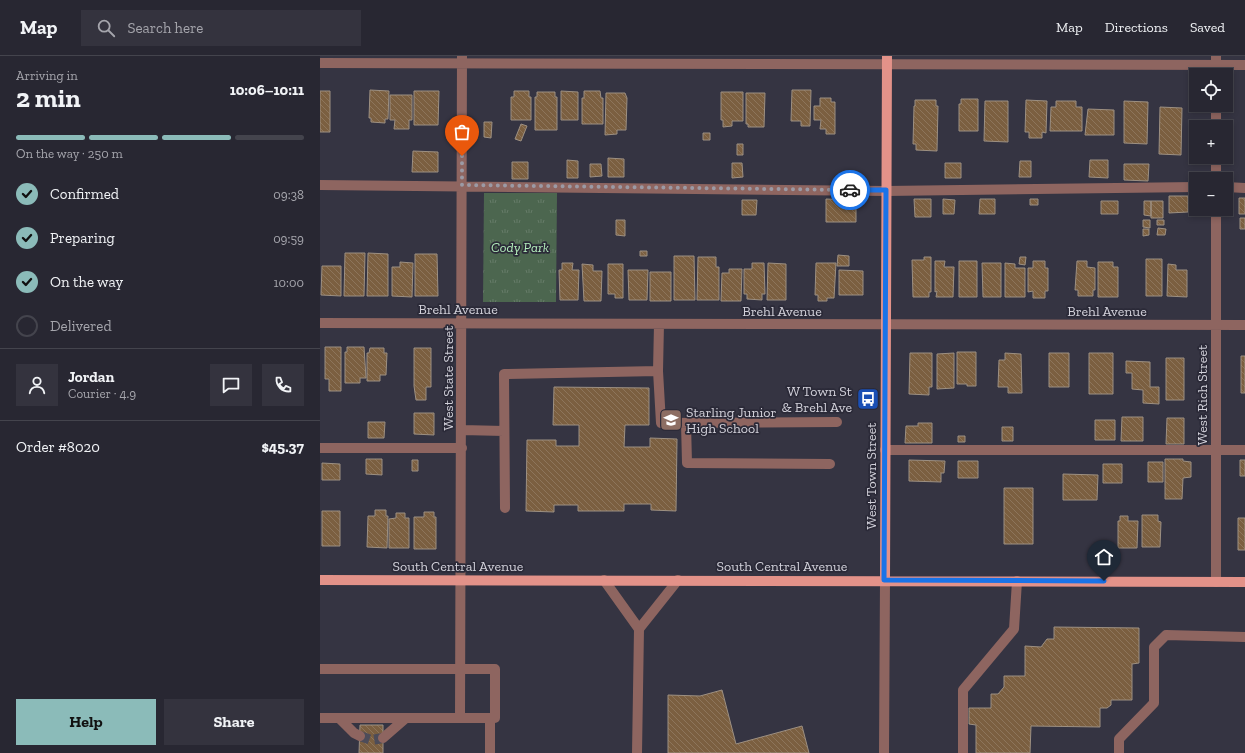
<!DOCTYPE html>
<html lang="en">
<head>
<meta charset="utf-8">
<style>
	:root { --surface:#282732; --page:#34333e; --text:#f1f3f6; --muted:#a5a5ac; --line:#44444d; --accent:#8bbbb9 }
	body { margin:0; font-family:"Zilla Slab",serif; background:var(--page); color:var(--text); height:100vh; display:flex; flex-direction:column; font-size:15px; white-space:nowrap }
	* { box-sizing:border-box; margin:0 }
	p { font-size:13px; color:var(--muted) }
	.icon { flex:none; width:22px; height:22px; fill:none; stroke:currentColor; stroke-width:2; stroke-linecap:round; stroke-linejoin:round }
	.map { position:relative; flex:1; overflow:hidden }
	.details { display:flex; flex-direction:column; background:var(--surface); width:320px }
	.details>* { flex:none }
	.tools { position:absolute; left:869px; top:12px; display:grid; gap:8px }
	.tools a { display:grid; place-items:center; width:44px; height:44px; border-radius:0px; background:var(--surface); box-shadow:0 2px 6px #0003,0 0 0 1px var(--line); font-size:20px }
	.pin { position:absolute; display:grid; place-items:center; width:34px; height:34px; color:#fff; margin:-41px -17px; border-radius:50% 50% 50% 0; rotate:-45deg; box-shadow:0 0 4px #0007 }
	.pin .icon { rotate:45deg }
	.courier { position:absolute; display:grid; place-items:center; width:40px; height:40px; margin:-20px; border:3px solid #1a73e8; border-radius:50%; background:#fff; color:#222; box-shadow:0 1px 5px #0007 }
	.head em { font-style:normal; font-weight:800 }
	.head div { display:flex; flex-direction:column-reverse }
	.head { display:flex; align-items:center; justify-content:space-between; height:68px; padding:0 16px }
	h1 { font-size:26px; font-weight:800; line-height:30px }
	.bar { display:grid; grid-template-columns:repeat(4,1fr); gap:6px 4px; align-content:center; height:48px; padding:0 16px }
	.bar i { height:5px; border-radius:3px; background:var(--line) }
	.bar .active { background:var(--accent) }
	.bar p { grid-column:span 4 }
	.line { display:flex; align-items:center; gap:10px; padding:0 16px; border-top:1px solid var(--line) }
	.line div { flex:1 }
	.round { display:grid; place-items:center; flex:none; width:42px; height:42px; border-radius:0px; background:var(--page) }
	ol { padding:0 16px; list-style:none }
	li { display:flex; align-items:center; gap:12px; height:44px }
	li p { margin-inline-start:auto }
	li .icon { padding:4px; border-radius:50%; background:var(--accent); color:#111; stroke-width:4 }
	li:last-child { color:var(--muted) }
	li i { width:22px; height:22px; border:2px solid var(--line); border-radius:50% }
	.cta { display:flex; gap:8px; margin-top:auto; padding:8px 16px }
	.cta a { flex:1; height:46px; border-radius:0px; background:var(--accent); color:#111; font-size:16px; font-weight:800; line-height:46px; text-align:center }
	.cta a+a { background:var(--page); color:var(--text) }
	header { display:flex; align-items:center; gap:24px; box-sizing:border-box; height:56px; padding:0 20px; background:var(--surface); border-bottom:1px solid var(--line) }
	header strong { font-size:19px }
	nav { display:flex; gap:22px; margin-inline-start:auto; font-size:14px }
	.search { width:280px; height:36px; background:var(--page); display:flex; align-items:center; gap:10px; box-sizing:border-box; padding:0 14px; border-radius:0px; color:var(--muted); font-size:15px }
	main { display:flex; flex:1; min-height:0 }
	.map>svg:first-child { display:block }
	.park { fill:url(#park-tufts) }
	.building { fill:url(#building-back-hatch); stroke:#9d9082 }
	.lines { fill:none; stroke-linecap:round; stroke-linejoin:round }
	.minor-tunnel { stroke:#4d4c59; stroke-width:10; stroke-dasharray:10 5; stroke-linecap:butt }
	.minor { stroke:#8e6560; stroke-width:10 }
	.major { stroke:#e39289; stroke-width:10 }
	.done { stroke:#9b9aa5; stroke-width:4; stroke-dasharray:0 7.2 }
	.route { stroke:#1a73e8; stroke-width:5 }
	.labels { text-anchor:middle; dominant-baseline:central; stroke-width:3.5; stroke-linejoin:round; paint-order:stroke }
	.park-label { font-size:14px; font-style:italic; fill:#b4eebc; stroke:#2b2a38 }
	.street-label { font-size:14px; fill:#d2d1da; stroke:#2b2a38 }
	.poi-label { font-size:14px; fill:#d2d1da; stroke:#2b2a38; text-anchor:end }
</style>
</head>
<body>
<header>
<strong>Map</strong>
<div class="search"><svg class="icon" aria-label="search" viewBox="0 0 24 24"><circle cx="10" cy="10" r="6"/><path d="M15 15l6 6"/></svg>Search here</div>
<nav><a>Map</a><a>Directions</a><a>Saved</a></nav>
</header>
<main>
<section class="details">
<div class="head"><div><h1>2 min</h1><p>Arriving in</p></div><em>10:06–10:11</em></div>
<div class="bar"><i class="active"></i><i class="active"></i><i class="active"></i><i></i><p>On the way · 250 m</p></div>
<ol>
<li><svg class="icon" aria-label="check" viewBox="0 0 24 24"><path d="M5 12l5 5 9-10"/></svg>Confirmed<p>09:38</p></li>
<li><svg class="icon" aria-label="check" viewBox="0 0 24 24"><path d="M5 12l5 5 9-10"/></svg>Preparing<p>09:59</p></li>
<li><svg class="icon" aria-label="check" viewBox="0 0 24 24"><path d="M5 12l5 5 9-10"/></svg>On the way<p>10:00</p></li>
<li><i></i>Delivered</li>
</ol>
<div class="line" style="height:72px"><a class="round"><svg class="icon" aria-label="person" viewBox="0 0 24 24"><circle cx="12" cy="8" r="4"/><path d="M4 21q1-7 8-7t8 7"/></svg></a><div><b>Jordan</b><p>Courier · 4.9</p></div><a class="round"><svg class="icon" aria-label="chat" viewBox="0 0 24 24"><path d="M4 5h16v11H9l-5 4z"/></svg></a><a class="round"><svg class="icon" aria-label="phone" viewBox="0 0 24 24"><path d="M5 4h4l2 5-3 2q2 4 5 5l2-3 5 2v4C11 20 4 13 5 4z"/></svg></a></div>
<div class="line" style="height:52px"><div>Order #8020</div><b>$45.37</b></div>
<div class="cta"><a>Help</a><a>Share</a></div>
</section>
<div class="map">
<svg width="925" height="697" viewBox="0 0 925 697">
	<defs>
		<pattern id="park-tufts" width="24" height="20" patternUnits="userSpaceOnUse"><rect width="24" height="20" fill="#4c664f"/><path d="M3 7l-1-3M5 7V3M7 7l1-3M15 17l-1-3M17 17v-4M19 17l1-3" fill="none" stroke="#657b68"/></pattern>
		<pattern id="building-back-hatch" width="6" height="6" patternUnits="userSpaceOnUse"><rect width="6" height="6" fill="#7b5f40"/><path d="M-1 5l2 2M0 0l6 6M5-1l2 2" fill="none" stroke="#8d755b"/></pattern>
	</defs>
	<rect width="100%" height="100%" fill="#353442"/>
	<!-- park -->
	<path class="park" d="M164,137H237L236,246H163Z"/>
	<!-- building -->
	<path class="building" d="M50,34L69,35L68,63H65V67L51,66V62H49Z
		M472,34H491L490,70H481V65H471Z
		M0,35H10V76H0Z
		M94,35H119L118,69H94Z
		M194,35H209V41H211V64H191V41H194Z
		M241,35L258,36V64H241Z
		M264,35H280L281,42H283V68H262V42H264Z
		M217,36H235V41H237V74H215V41H217Z
		M401,36H423V65H412V70L403,71V64H401Z
		M286,37H305L307,42L306,74H297V78L285,79Z
		M426,37H445L444,71H428V68H426Z
		M70,39H92V64H89V73H74L75,64H70Z
		M500,42H511V46H515V78H506V73H500L501,64H494V50H500Z
		M641,43H658V75H639V48H641Z
		M595,44H616V50H618L617,95L596,94V88H593L594,50H595Z
		M706,44L727,45L726,77L722,76V82H709V76H705Z
		M665,45H688V86L664,85Z
		M736,45H756V51H762V75H730L731,51H736Z
		M804,45L828,46L827,88L804,87Z
		M840,51L862,52L861,99L839,98Z
		M768,53L794,54V79H765Z
		M164,66H172L171,82L164,81Z
		M201,68L207,70L201,85L195,83Z
		M383,77H390V84H383Z
		M417,88H423V99H417Z
		M93,95L118,96V116H92Z
		M288,102L304,103V121H288Z
		M247,104L258,105V122H247Z
		M770,104H788V122L769,121Z
		M700,105H711V121H699Z
		M192,106H208V123H192Z
		M412,107H422L423,121L412,122Z
		M625,107H641V122H625Z
		M270,108H281L282,120L270,121Z
		M804,108H829L828,125L804,124Z
		M849,140H868V156L849,157Z
		M919,142H925V158H919Z
		M506,143L536,144V166H506Z
		M594,143H611V161H595Z
		M623,143L635,144L634,158H623Z
		M660,143H675V158H659Z
		M710,143H718V149H710Z
		M422,144H437L436,159H422Z
		M781,145H798V158H781Z
		M824,145H831V160L824,159Z
		M831,145H843V162H831Z
		M920,162H925V173H920Z
		M296,164H305V180L296,179Z
		M823,164H830V172L823,171Z
		M837,164H844V169H837Z
		M838,172L846,173L845,179H837Z
		M823,173H829V179L823,180Z
		M320,195H327V200H320Z
		M25,197H45L44,240H24Z
		M48,197L68,198V240H47Z
		M95,198H117L118,240H95Z
		M518,199L529,200V210H517Z
		M354,200H374L375,244H354Z
		M378,201H396V211H399V244H377Z
		M604,201H611V236H609V241H593L592,204H604Z
		M700,201H706L705,209L699,208Z
		M826,203H842V240H826Z
		M615,205H625L624,211H634L633,241H616L617,235L615,236Z
		M639,205H657V241H639Z
		M713,205H725V212H728V235H725V242H713V235L708,236V212H713Z
		M757,205H767V211L775,212V234H773V240H758V234H755Z
		M80,206L93,207L92,241L72,240V211H80Z
		M778,206H793V211H798V241H778Z
		M242,207H253L252,214H259L258,244H240L239,214H242Z
		M432,207H444L445,238H442V244L427,243V238H424V213H432Z
		M448,207L466,208V244H447Z
		M496,207H516L514,242H507V245H498V239H495Z
		M662,207H681V241H663Z
		M685,207L695,208V212H705V241H685Z
		M262,208L273,209V215H282L281,245H264Z
		M288,208H303V242H295V238H288Z
		M848,208L856,209V214H867V241L847,240Z
		M2,210H21V240L1,239Z
		M409,213H422L421,245H401L402,217H409Z
		M308,214H328L327,244H309Z
		M519,214L543,215V239H519Z
		M330,216H351V245H330Z
		M5,291H21V335H9V323H5Z
		M27,291H44L46,322H40V327H25V296H27Z
		M50,292H64V297H67L66,319H60V325H47V297H49Z
		M94,292H111V331H106V344H96L94,330Z
		M637,296H656V330H647V328H637Z
		M590,297H612V331H609V339L589,338Z
		M634,297V332L617,333V298Z
		M685,297L701,298L702,337H688V331H678L679,304H685Z
		M729,297H749V331H729Z
		M769,297H793V338H769Z
		M921,300H925V337H921Z
		M846,302H864V344H846Z
		M806,305L830,306V331H839V348L823,347V334L812,333V317H806Z
		M234,331L329,332V369H305L304,391H330V382L357,383L356,455L331,454V448H304V455H258V449H234V456L206,455L207,384H236V390H259V369H233Z
		M94,357H114V379L94,378Z
		M802,361H823V385H801Z
		M847,362H864V388H846Z
		M775,364H795V384H775Z
		M48,366H65L64,382H48Z
		M598,367H612V387H585L586,370H598Z
		M682,371H693V385H682Z
		M638,380H645V386H638Z
		M46,403H62V419L46,418Z
		M845,403H863V405L871,406V421L863,422L862,443H845Z
		M92,404H98V415H92Z
		M589,404L625,405L624,417H621V426L589,425Z
		M920,404H925V420H920Z
		M638,405H658V422H638Z
		M828,406H843V426H828Z
		M2,407L20,408V424H2Z
		M783,408H802V427H783Z
		M743,418L778,419L777,444H743Z
		M684,432H713V488H684Z
		M55,454H66V460H68L67,492L47,491L48,460H55Z
		M2,455H20V490H2Z
		M104,456H114V461H116V493H94V461H104Z
		M76,457H85V462H89V492H69V463L76,462Z
		M822,459H838V465L841,466L840,491H822Z
		M800,460H808V465H818L817,492H798V465H800Z
		M918,462H925V494H918Z
		M734,571L819,572V607L812,608V644H791V649L787,652H780V671L711,670L710,697H656V669L649,668V652H671V638H678L684,631V620H705V590L721,591L727,583H734Z
		M402,634L416,688L482,670L489,697H348V639L380,640Z
		M40,669H63V697H39Z"/>
	<g class="lines">
		<!-- minor-tunnel -->
		<path class="minor-tunnel" d="M40,680L51,684L63,682"/>
		<!-- minor -->
		<path class="minor" d="M0,7L925,9
			M896,19V0
			M896,49V71
			M896,101V123
			M0,129L566,135L876,131
			M906,131L925,132
			M0,267L925,269
			M338,315L341,367L517,366
			M366,367L367,407L510,408
			M142,374L184,375
			M0,392H142
			M565,394H925
			M185,452L184,318L338,315L339,268
			M284,524L319,573L317,697
			M896,526V153
			M319,573L358,524
			M0,613H175V662H0
			M19,662L34,677L40,680
			M140,662L142,0
			M170,662V697
			M63,682L86,662
			M564,697L565,524
			M643,697V634L694,573L697,525
			M799,697V683L834,647V591L846,579L925,581"/>
		<!-- major -->
		<path class="major" d="M0,524L925,526
			M565,524L567,0"/>
	</g>
	<g class="lines">
		<!-- done -->
		<path class="done" d="M142,100V129L530,134"/>
		<!-- route -->
		<path class="route" d="M530,134H566L564,524L784,525"/>
	</g>
	<!-- icons -->
	<defs>
		<g id="bus-square" transform="scale(1.15)"><rect x="-9" y="-9" width="18" height="18" rx="4" fill="#1a4fb4" stroke="#2b2a38"/><path d="M-5-6H5V4H4V6H2V4H-2V6H-4V4H-5ZM-3.5-4V0h7V-4ZM-3.5 1.2v1.5H-2V1.2ZM2 1.2v1.5H3.5V1.2Z" fill="#fff"/></g>
		<g id="school-square" transform="scale(1.15)"><rect x="-9" y="-9" width="18" height="18" rx="4" fill="#8d6e63" stroke="#2b2a38"/><path d="M0-5L7-2L0 1L-7-2ZM-4 1L0 2.5L4 1V4Q0 6-4 4Z" fill="#fff"/></g>
	</defs>
	<g fill-rule="evenodd">
		<use href="#bus-square" x="548" y="343"/>
		<use href="#school-square" x="351" y="364"/>
	</g>
	<g class="labels">
		<!-- park labels -->
		<g class="park-label">
			<text x="200" y="191">Cody Park</text>
		</g>
		<!-- street labels -->
		<g class="street-label">
			<text x="138" y="253">Brehl Avenue</text>
			<text x="462" y="255">Brehl Avenue</text>
			<text x="787" y="255">Brehl Avenue</text>
			<text transform="translate(128 322) rotate(-90)">West State Street</text>
			<text transform="translate(882 339) rotate(-90)">West Rich Street</text>
			<text transform="translate(551 420) rotate(-90)">West Town Street</text>
			<text x="138" y="510">South Central Avenue</text>
			<text x="462" y="510">South Central Avenue</text>
		</g>
		<!-- poi labels -->
		<g class="poi-label">
			<text x="532" y="335">W Town St<tspan x="532" dy="16">&amp; Brehl Ave</tspan></text>
			<text x="366" y="356" text-anchor="start">Starling Junior<tspan x="366" dy="16">High School</tspan></text>
		</g>
	</g>
</svg>
<div class="tools">
<a><svg class="icon" aria-label="locate" viewBox="0 0 24 24"><circle cx="12" cy="12" r="6"/><path d="M12 2v4M12 18v4M2 12h4M18 12h4"/></svg></a>
<a>+</a>
<a>−</a>
</div>
<div class="pin" style="left:142px;top:100px;background:#ea580c"><svg class="icon" aria-label="bag" viewBox="0 0 24 24"><path d="M5 8h14l-1 12H6zM9 8a3 3 0 0 1 6 0"/></svg></div>
<div class="pin" style="left:784px;top:525px;background:#1f2937"><svg class="icon" aria-label="home" viewBox="0 0 24 24"><path d="M3 11l9-7 9 7M6 9v11h12V9"/></svg></div>
<div class="courier" style="left:530px;top:134px"><svg class="icon" aria-label="car" viewBox="0 0 24 24"><path d="M5 17H2v-5l4-1 3-4h7l3 4 3 1v5h-3M9 17h6M6 11h13"/><circle cx="7" cy="17" r="2"/><circle cx="17" cy="17" r="2"/></svg></div>
</div>
</main>
</body>
</html>
